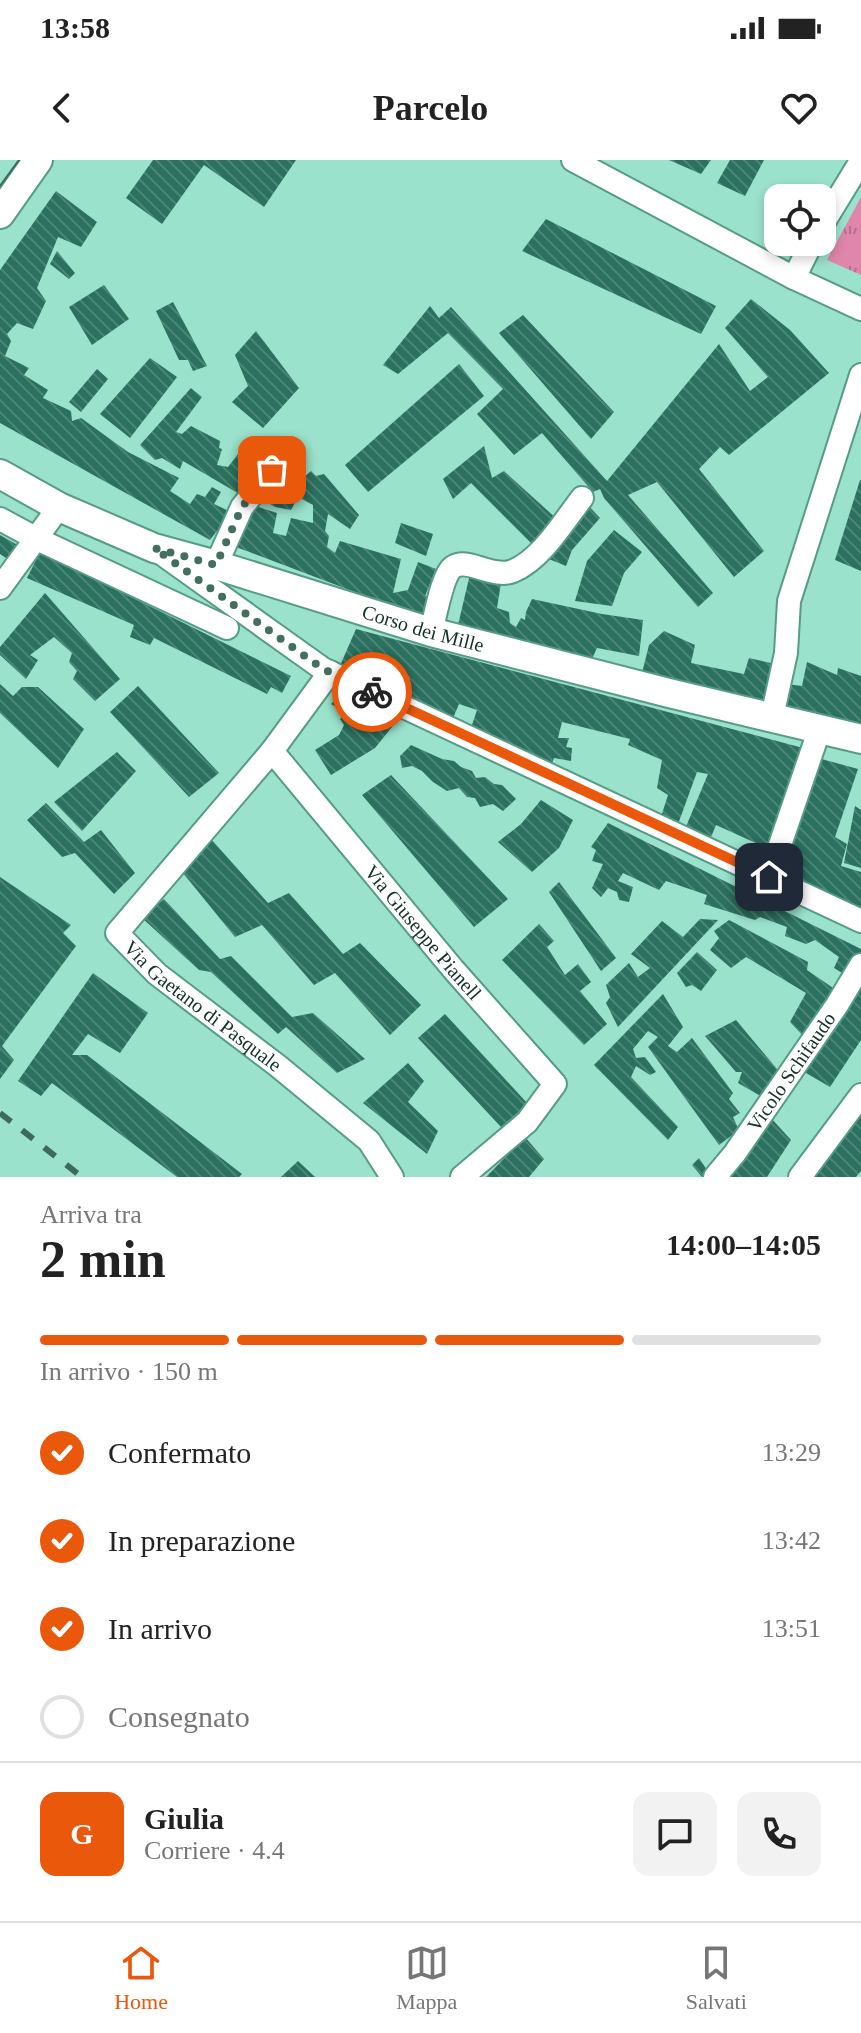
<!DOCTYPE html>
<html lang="it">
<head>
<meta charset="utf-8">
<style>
	:root { --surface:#fff; --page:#f2f2f2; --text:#222; --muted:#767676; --line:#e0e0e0; --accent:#ea580c }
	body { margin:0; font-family:Georgia,serif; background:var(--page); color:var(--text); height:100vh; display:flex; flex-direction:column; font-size:30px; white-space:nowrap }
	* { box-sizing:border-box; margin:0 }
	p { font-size:26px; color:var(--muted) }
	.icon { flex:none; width:44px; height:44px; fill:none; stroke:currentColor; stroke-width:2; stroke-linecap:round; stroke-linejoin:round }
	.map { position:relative; height:1017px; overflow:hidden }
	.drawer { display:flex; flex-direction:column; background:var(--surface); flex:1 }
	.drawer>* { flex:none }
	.tools { position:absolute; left:764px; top:24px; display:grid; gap:16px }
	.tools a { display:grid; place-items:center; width:72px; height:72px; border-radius:16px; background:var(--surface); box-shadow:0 4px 12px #0003; font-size:40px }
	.pin { position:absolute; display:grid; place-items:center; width:68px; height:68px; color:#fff; margin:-34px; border-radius:16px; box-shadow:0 4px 12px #0006 }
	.courier { position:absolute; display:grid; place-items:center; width:80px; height:80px; margin:-40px; border:6px solid #ea580c; border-radius:50%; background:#fff; color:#222; box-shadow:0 2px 10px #0007 }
	.headline em { font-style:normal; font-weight:700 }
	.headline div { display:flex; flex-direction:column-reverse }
	.headline { display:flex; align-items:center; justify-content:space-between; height:136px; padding:0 40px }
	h1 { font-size:52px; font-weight:700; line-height:60px }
	.bar { display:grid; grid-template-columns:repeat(4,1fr); gap:12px 8px; align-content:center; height:96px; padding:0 40px }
	.bar i { height:10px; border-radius:6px; background:var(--line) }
	.bar .on { background:var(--accent) }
	.bar p { grid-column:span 4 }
	.line { display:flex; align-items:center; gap:20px; padding:0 40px; border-top:2px solid var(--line) }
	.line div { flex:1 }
	.round { display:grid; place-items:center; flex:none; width:84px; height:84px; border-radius:16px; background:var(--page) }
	ol { padding:0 40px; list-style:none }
	li { display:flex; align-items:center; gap:24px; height:88px }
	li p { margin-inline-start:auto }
	li .icon { padding:8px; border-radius:50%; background:var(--accent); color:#fff; stroke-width:4 }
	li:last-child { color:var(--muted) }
	li i { width:44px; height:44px; border:4px solid var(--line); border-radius:50% }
	.status { display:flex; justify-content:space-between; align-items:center; height:56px; padding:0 40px; background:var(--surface); direction:ltr }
	.status svg { height:22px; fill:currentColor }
	header { display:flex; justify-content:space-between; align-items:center; height:104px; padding:0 40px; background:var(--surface); font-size:36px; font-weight:700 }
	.tabs { display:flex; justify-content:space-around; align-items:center; height:112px; border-top:2px solid var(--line); background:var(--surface); font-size:22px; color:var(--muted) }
	.tabs a { display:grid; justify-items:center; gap:4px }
	.tabs .on { color:var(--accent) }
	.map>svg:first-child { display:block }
	.grass { fill:url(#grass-tufts) }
	.building { fill:url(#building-back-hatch) }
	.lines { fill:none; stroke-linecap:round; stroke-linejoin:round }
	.minor-casing { stroke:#569b87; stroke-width:26 }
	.tertiary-casing { stroke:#569b87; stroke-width:32 }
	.minor { stroke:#fff; stroke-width:22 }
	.tertiary { stroke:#fff; stroke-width:28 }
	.tram { stroke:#3f695d; stroke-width:2 }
	.rail { stroke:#3f695d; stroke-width:6; stroke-dasharray:14 14; stroke-linecap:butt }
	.done { stroke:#436e61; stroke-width:8; stroke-dasharray:0 14.4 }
	.route { stroke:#ea580c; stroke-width:10 }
	.labels { text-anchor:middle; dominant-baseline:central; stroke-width:8; stroke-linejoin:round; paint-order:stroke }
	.street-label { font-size:20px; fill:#133028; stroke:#a8efd9 }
</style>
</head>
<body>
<div class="status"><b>13:58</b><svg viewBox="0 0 49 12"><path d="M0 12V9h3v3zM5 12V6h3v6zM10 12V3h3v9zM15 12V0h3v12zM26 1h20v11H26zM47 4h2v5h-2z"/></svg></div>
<header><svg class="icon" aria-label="back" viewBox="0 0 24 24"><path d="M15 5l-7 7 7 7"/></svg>Parcelo<svg class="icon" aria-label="heart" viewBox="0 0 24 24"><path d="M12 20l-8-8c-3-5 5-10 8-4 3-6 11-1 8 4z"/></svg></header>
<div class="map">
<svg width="861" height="1017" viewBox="0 0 861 1017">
	<defs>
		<pattern id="grass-tufts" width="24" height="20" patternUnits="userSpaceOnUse" patternTransform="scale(2)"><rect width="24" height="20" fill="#e086ac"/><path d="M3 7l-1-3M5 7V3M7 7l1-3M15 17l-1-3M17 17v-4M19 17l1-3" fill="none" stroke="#b46e8c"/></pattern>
		<pattern id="building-back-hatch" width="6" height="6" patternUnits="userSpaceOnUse" patternTransform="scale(2)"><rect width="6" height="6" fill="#2a715f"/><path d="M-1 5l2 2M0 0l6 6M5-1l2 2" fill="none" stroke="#4e8577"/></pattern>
	</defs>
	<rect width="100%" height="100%" fill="#9be2cc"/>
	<!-- grass -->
	<path class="grass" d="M861,37V115L827,100Z"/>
	<!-- building -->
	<path class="building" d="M153,0H296L264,47L204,5L162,64L126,38Z
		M669,0H711L701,14Z
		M730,0H764L745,36L717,23Z
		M56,31L97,62L81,87L58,77L37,128L46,141L33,169L17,163L7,174L11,181L5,196L29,208L24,215L48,230L43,238L71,251L72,261L81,258L128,292L179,318L170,331L190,344L197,334L205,337L212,327L221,332L214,344L233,353L225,366L220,367L210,380L0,263V110Z
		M546,59L716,146L701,174L522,91Z
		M57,91L75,113L69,119L50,104Z
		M104,125L129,159L92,185L69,147Z
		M751,139L790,170L829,213L729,295L720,287L699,309L764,391L734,417L657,322L628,335L713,433L698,447L604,338L600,329L593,332L542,273L514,295L477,254L503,229L448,173L398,214L383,205L430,146L439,158L451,147L607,321L719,184L750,231L768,217L725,168Z
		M173,142L207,206L193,211L188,200H179L156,151Z
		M523,155L614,252L591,279L499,173Z
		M256,171L299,228L263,268L232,242L248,226L235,195Z
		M150,198L177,217L130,278L100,254Z
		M459,204L484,236L368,332L345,305Z
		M97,209L108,219L81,252L69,242Z
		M191,228L202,237L176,272L182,274L191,266L220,281L219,288L222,289L217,305L228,307L246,284L253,291L265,285L278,297L241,335L183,301L180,309L162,298L155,300L140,285Z
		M484,286L492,318L504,311L558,360L531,383L471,323L453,339L443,319Z
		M285,309L301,320L311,311L316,316L324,314L359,355L350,369L328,354L325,371L329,376L327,387L335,393L340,381L401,399L393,433L408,430L418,402L436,409L425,436L434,437L425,456L397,448L228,384L249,344L277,353L273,373L286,376L291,358L313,363V345L298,337L291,350L275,347L259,337Z
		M860,320H861V411L835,400Z
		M587,344L600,358L572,390L566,406L544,397Z
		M401,363L433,374L426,396L395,383Z
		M614,370L642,392L624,413L612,446L575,441L587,401Z
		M0,375L23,388L12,402L0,394Z
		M40,392L291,516L282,533L271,527L267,534L154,478L150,485L130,477L134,465L27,418Z
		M470,414L501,423L497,448L509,452L510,463L516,467L521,458L525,460L526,452L532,439L602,454L643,460L639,496L597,488L592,499L458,465Z
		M45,433L120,519L95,541L73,519L77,511L69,502L72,493L54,477L30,495L38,500L26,519L0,495V487Z
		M356,469L803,588L769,689L716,665L709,682L685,669L708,614L697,612L677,667L660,660L668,635L657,628L662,600L628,585L630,579L562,562L558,578H569L566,587L572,588L571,601L554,598L550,610L471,568L477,550L459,544L451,563L339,508Z
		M664,471L695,485L691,503L744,514L749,498L775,504L769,541L642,513L649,485Z
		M807,502L837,515L838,508L861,516V565L783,545L786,524L802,526Z
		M0,524L13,536L22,527H38L84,569L58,608L0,553Z
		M138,526L219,613L189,637L110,552Z
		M349,526L400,557L375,588L331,615L315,590L339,575L344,565L340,559L345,553L331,544Z
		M411,585L442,599L454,601L461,607L472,611L476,618L485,617L494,624L502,625L516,639L503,651L493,644L480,647L475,638L467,637L459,628L447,631L433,622L422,611L412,606L402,608L400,596Z
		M117,592L136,611L82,671L54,642Z
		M818,598L858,609L835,677L847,684L841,706L861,712V747L779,716Z
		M391,615L508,739L474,767L362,635Z
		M541,640L573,660L559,688L532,712L498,682L521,664Z
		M46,643L84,682L101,670L135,713L114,734L75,693L62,697L27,660Z
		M855,646L861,650V708L844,703Z
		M608,663L861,789V792L847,816L834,808L839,797L815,780L806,784L785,776L787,767L760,757L755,760L704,744L707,735L666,721L659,730L623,713L618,721L633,727L629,742L619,740L617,732L608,728L601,737L592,728L603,704L592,701L596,690L591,687Z
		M211,679L268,743L289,733L343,794L360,783L421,845L390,875L335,813L314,825L262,765L235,777L183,713Z
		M0,717L71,765L63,773L76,786L2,886L14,900L0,919Z
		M559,722L616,798L601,811L549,732Z
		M164,739L220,799L231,796L292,857L313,853L365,899L337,913L286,867L278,874L211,812L199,810L142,758Z
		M700,759L718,760L618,867L606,843L610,837L606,825L629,803L638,817L650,808L631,794L662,761L683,777Z
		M729,760L808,802L807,810L839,832L806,879L790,862L806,833L746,797L731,808L710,790L719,778L714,771Z
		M539,764L554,781L547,787L565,815L578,804L591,822L580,831L607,864L584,885L502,800Z
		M697,792L717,810L701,831L692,825L686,827L677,813Z
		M93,813L148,853L120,893L88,874L72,895H87L242,1014L239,1017H177L52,923L41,936L18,921Z
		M861,818V880L830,927L801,910Z
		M663,834L683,867L668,886L677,892L692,878L733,933L729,939L740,953L733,957L739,970L719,985L648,887L658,877L648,871L633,889L636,898L645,897L656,912L650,915L636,906L631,917L678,967L668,980L594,905Z
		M445,854L528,944L501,967L418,878Z
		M736,860L782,915L764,938L738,923L742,912H736L705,876Z
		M408,903L424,921L408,942L438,971L427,994L363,943Z
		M861,941V1011L856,1017H807Z
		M771,958L791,980L767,1017H728Z
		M525,977L544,999L529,1017H486Z
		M699,998L707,1010L702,1017L692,1005Z
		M298,1001L315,1017H281Z"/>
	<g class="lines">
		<!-- minor casing -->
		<g class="minor-casing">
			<g id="minor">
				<path d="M573,0L794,118L861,149"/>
				<path d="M822,65L861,1"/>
				<path d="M794,118L812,82"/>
				<path d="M0,359L37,379L227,468"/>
				<path d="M165,396L323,509L861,761"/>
				<path d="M216,405L242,347L286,293"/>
				<path d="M0,428L59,347"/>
				<path d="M431,472C435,458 442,415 453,407C462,401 473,406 483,409C493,412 504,415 513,411C541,400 564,361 582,338"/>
				<path id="s1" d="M330,512L272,591L453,809L555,924L527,962L462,1017"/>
				<path d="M772,557L786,493L789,441L861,215"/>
				<path id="s2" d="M272,591L117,773L157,814L278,906L369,981L392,1017"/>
				<path d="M769,717L820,568"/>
				<path id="s3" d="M715,1017L735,993L837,845L861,805"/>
				<path d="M800,1017L861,935"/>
			</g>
		</g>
		<!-- tertiary casing -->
		<g class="tertiary-casing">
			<g id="tertiary">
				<path d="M0,54L38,0"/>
				<path id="s4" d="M0,314L59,347L154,388L216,405L431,472L669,533L861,579"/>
			</g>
		</g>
		<!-- minor -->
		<use href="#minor" class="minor"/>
		<!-- tertiary -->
		<use href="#tertiary" class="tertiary"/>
		<!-- tram -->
		<path class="tram" d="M0,26L19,0"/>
		<!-- rail -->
		<path class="rail" d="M0,953L82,1017"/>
	</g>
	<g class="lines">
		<!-- done -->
		<path class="done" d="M272,310L242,347L216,405L154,388L323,509L372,532"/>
		<!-- route -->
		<path class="route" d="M372,532L769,717"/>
	</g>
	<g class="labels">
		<!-- street labels -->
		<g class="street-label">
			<text stroke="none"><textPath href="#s4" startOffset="452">Corso dei Mille</textPath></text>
			<text stroke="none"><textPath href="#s1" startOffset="334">Via Giuseppe Pianell</textPath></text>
			<text stroke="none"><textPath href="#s2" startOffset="352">Via Gaetano di Pasquale</textPath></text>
			<text stroke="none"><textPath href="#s3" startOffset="130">Vicolo Schifaudo</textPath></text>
		</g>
	</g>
</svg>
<div class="tools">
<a><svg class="icon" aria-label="locate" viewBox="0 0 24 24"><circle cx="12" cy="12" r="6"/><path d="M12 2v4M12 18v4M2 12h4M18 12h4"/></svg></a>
</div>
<div class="pin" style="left:272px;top:310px;background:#ea580c"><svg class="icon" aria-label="bag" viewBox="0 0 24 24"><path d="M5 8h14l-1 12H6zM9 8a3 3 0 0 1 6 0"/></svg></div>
<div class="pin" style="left:769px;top:717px;background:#1f2937"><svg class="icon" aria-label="home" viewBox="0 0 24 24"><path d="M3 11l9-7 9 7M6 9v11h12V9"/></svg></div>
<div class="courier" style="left:372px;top:532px"><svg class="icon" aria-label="bike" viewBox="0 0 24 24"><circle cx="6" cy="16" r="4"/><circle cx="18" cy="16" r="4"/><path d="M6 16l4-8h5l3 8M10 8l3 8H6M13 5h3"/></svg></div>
</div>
<section class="drawer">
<div class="headline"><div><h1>2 min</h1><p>Arriva tra</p></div><em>14:00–14:05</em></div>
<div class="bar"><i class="on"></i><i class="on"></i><i class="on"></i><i></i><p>In arrivo · 150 m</p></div>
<ol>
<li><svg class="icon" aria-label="check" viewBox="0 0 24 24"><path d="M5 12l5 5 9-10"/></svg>Confermato<p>13:29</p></li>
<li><svg class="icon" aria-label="check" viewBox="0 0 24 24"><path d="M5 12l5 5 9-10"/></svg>In preparazione<p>13:42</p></li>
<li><svg class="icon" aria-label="check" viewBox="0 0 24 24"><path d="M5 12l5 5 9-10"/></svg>In arrivo<p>13:51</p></li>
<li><i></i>Consegnato</li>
</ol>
<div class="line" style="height:144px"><b class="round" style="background:var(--accent);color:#fff">G</b><div><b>Giulia</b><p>Corriere · 4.4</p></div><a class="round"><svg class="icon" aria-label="chat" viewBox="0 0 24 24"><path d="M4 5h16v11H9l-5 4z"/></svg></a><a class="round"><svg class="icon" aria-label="phone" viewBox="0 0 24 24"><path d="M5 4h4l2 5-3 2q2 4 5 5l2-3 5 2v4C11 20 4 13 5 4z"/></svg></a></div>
</section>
<nav class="tabs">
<a class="on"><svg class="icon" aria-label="home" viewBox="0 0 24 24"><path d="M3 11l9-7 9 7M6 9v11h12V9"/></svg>Home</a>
<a><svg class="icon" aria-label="map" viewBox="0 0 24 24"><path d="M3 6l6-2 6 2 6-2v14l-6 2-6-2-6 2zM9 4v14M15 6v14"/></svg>Mappa</a>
<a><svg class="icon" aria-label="saved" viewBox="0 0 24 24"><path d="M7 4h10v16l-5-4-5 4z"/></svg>Salvati</a>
</nav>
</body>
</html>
